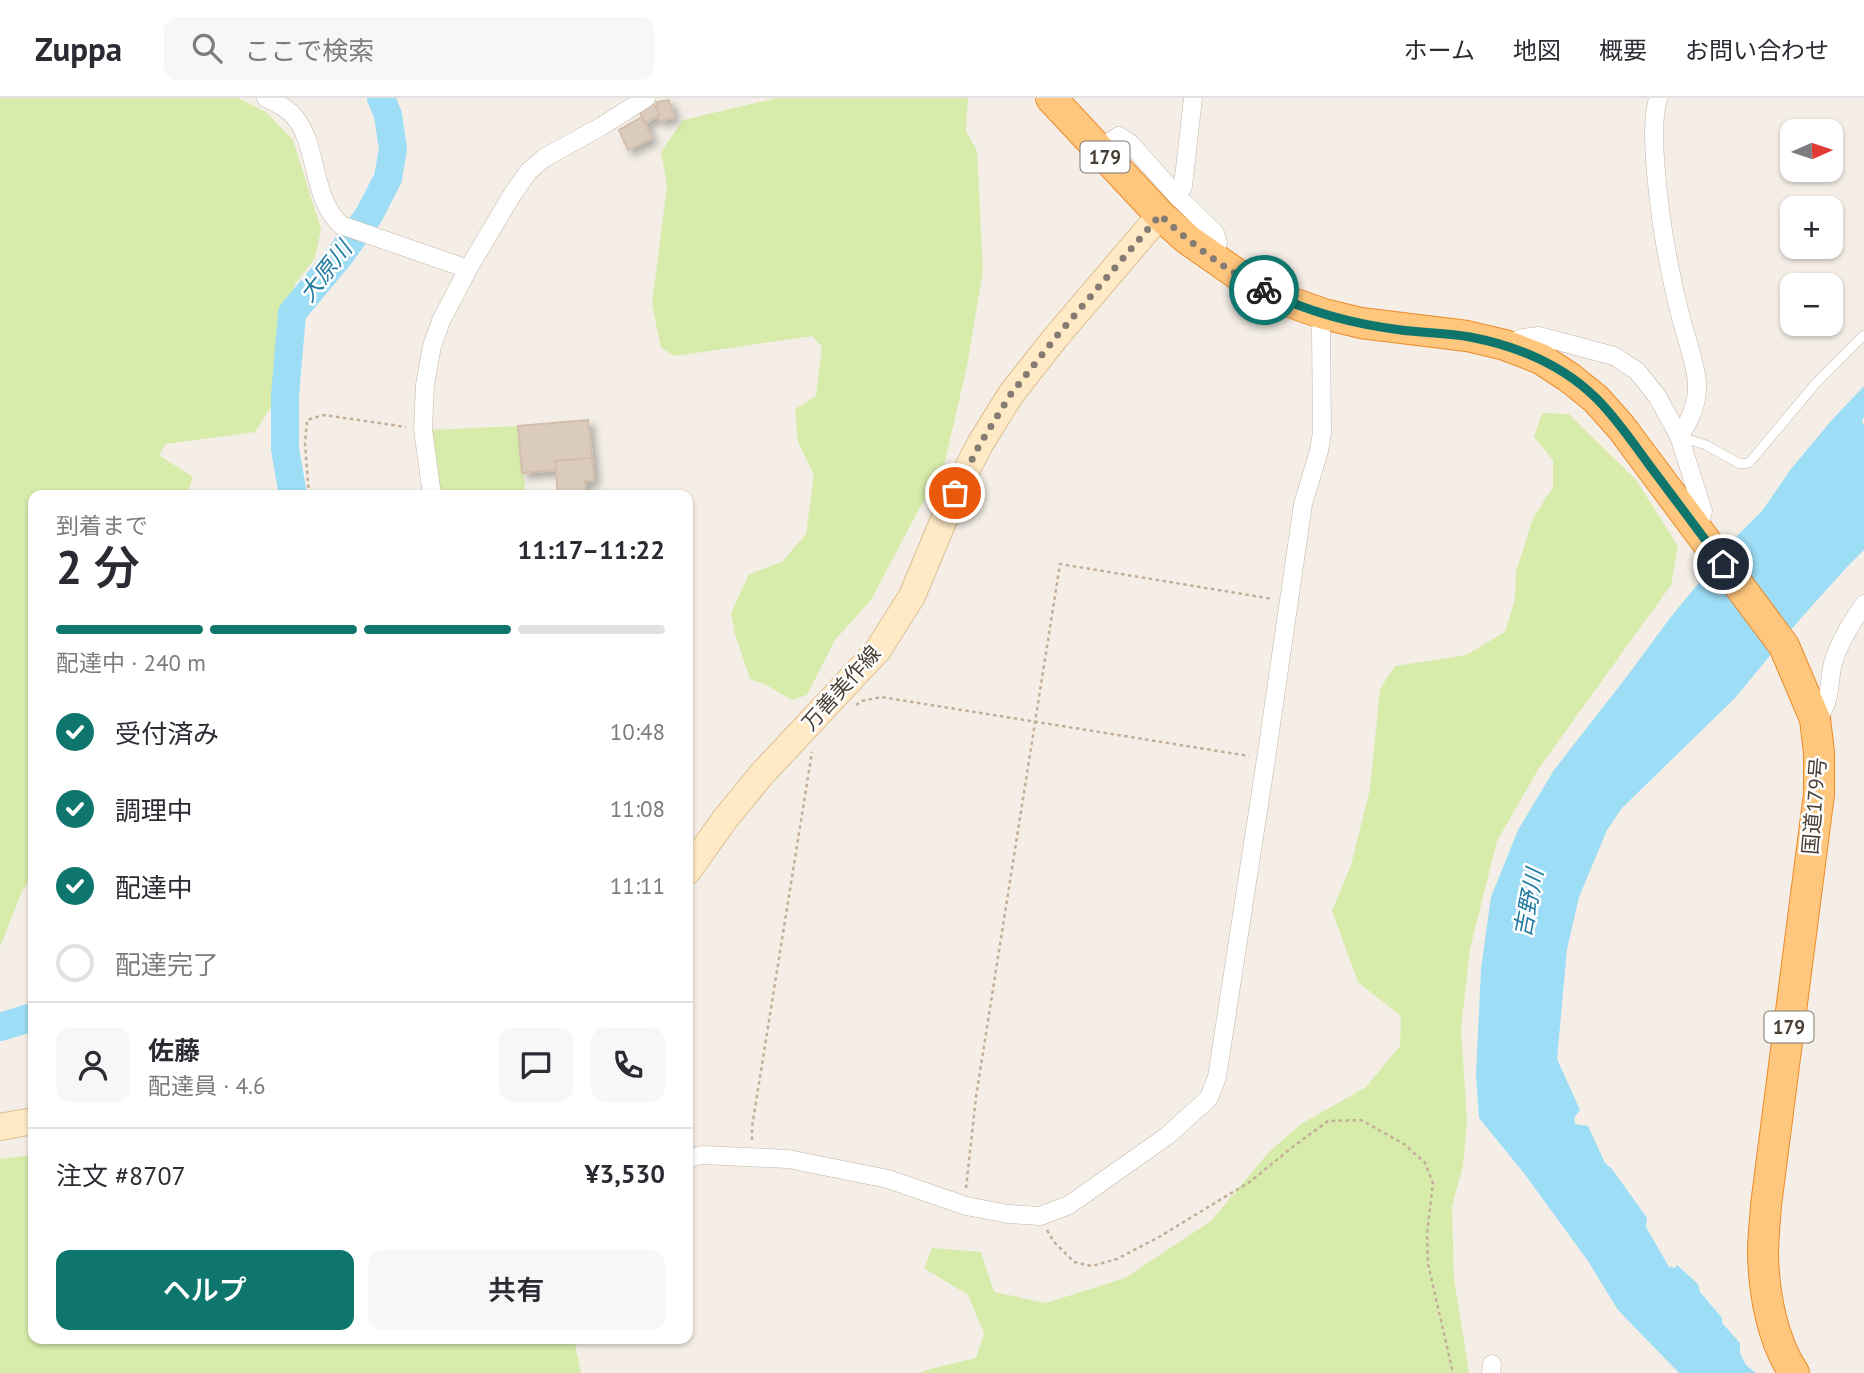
<!DOCTYPE html>
<html lang="ja">
<head>
<meta charset="utf-8">
<style>
	:root { --surface:#fff; --page:#f7f7f7; --text:#2b2b33; --muted:#7c7c81; --line:#e1e1e2; --accent:#0f766e }
	body { margin:0; font-family:"PT Sans","Noto Sans JP",sans-serif; background:var(--page); color:var(--text); height:100vh; display:flex; flex-direction:column; font-size:26px; white-space:nowrap }
	* { box-sizing:border-box; margin:0 }
	p { font-size:23px; color:var(--muted) }
	.icon { flex:none; width:38px; height:38px; fill:none; stroke:currentColor; stroke-width:2; stroke-linecap:round; stroke-linejoin:round }
	.map { position:relative; flex:1; overflow:hidden }
	.panel { position:absolute; left:28px; top:392px; width:665px; height:854px; display:flex; flex-direction:column; background:var(--surface); border-radius:14px; box-shadow:0 2px 5px #0004 }
	.panel>* { flex:none }
	.needle { width:46px; rotate:87deg }
	.fabs { position:absolute; left:1780px; top:21px; display:grid; gap:14px }
	.fabs a { display:grid; place-items:center; width:63px; height:63px; border-radius:14px; background:var(--surface); box-shadow:0 2px 5px #0004; font-size:35px }
	.pin { position:absolute; display:grid; place-items:center; width:60px; height:60px; color:#fff; margin:-30px; border:4px solid #fff; border-radius:50%; box-shadow:0 2px 7px #0007 }
	.courier { position:absolute; display:grid; place-items:center; width:70px; height:70px; margin:-35px; border:5px solid #0f766e; border-radius:50%; background:#fff; color:#222; box-shadow:0 2px 9px #0007 }
	.summary em { font-style:normal; font-weight:600 }
	.summary div { display:flex; flex-direction:column-reverse }
	.summary { display:flex; align-items:center; justify-content:space-between; height:119px; padding:0 28px }
	h1 { font-size:46px; font-weight:600; line-height:52px }
	.bar { display:grid; grid-template-columns:repeat(4,1fr); gap:10px 7px; align-content:center; height:84px; padding:0 28px }
	.bar i { height:9px; border-radius:5px; background:var(--line) }
	.bar .current { background:var(--accent) }
	.bar p { grid-column:span 4 }
	.line { display:flex; align-items:center; gap:18px; padding:0 28px; border-top:2px solid var(--line) }
	.line div { flex:1 }
	.round { display:grid; place-items:center; flex:none; width:74px; height:74px; border-radius:14px; background:var(--page) }
	ol { padding:0 28px; list-style:none }
	li { display:flex; align-items:center; gap:21px; height:77px }
	li p { margin-inline-start:auto }
	li .icon { padding:7px; border-radius:50%; background:var(--accent); color:#fff; stroke-width:4 }
	li:last-child { color:var(--muted) }
	li i { width:38px; height:38px; border:4px solid var(--line); border-radius:50% }
	.button { display:flex; gap:14px; margin-top:auto; padding:14px 28px }
	.button a { flex:1; height:80px; border-radius:14px; background:var(--accent); color:#fff; font-size:28px; font-weight:600; line-height:80px; text-align:center }
	.button a+a { background:var(--page); color:var(--text) }
	header { display:flex; align-items:center; gap:42px; box-sizing:border-box; height:98px; padding:0 35px; background:var(--surface); border-bottom:2px solid var(--line) }
	header strong { font-size:33px }
	nav { display:flex; gap:38px; margin-inline-start:auto; font-size:24px }
	.search { width:490px; height:63px; background:var(--page); display:flex; align-items:center; gap:18px; box-sizing:border-box; padding:0 24px; border-radius:14px; color:var(--muted); font-size:26px }
	.map>svg:first-child { display:block }
	.green { fill:#d7ecab }
	.water { fill:#9dddf6 }
	.lines { fill:none; stroke-linecap:round; stroke-linejoin:round }
	.river { stroke:#9dddf6; stroke-width:28 }
	.building { fill:#dacbbd; stroke:#d2bfad; stroke-width:2; filter:url(#shadow) }
	.service-casing { stroke:#c3b7aa; stroke-width:10 }
	.minor-casing { stroke:#c3b7aa; stroke-width:19 }
	.secondary-casing { stroke:#dbbf94; stroke-width:28 }
	.trunk-casing { stroke:#ea8b2a; stroke-width:32 }
	.path { stroke:#c3ae97; stroke-width:2.5; stroke-dasharray:3.5 3.5; stroke-linecap:butt }
	.service { stroke:#fff; stroke-width:9 }
	.minor { stroke:#fff; stroke-width:18 }
	.secondary { stroke:#ffeac5; stroke-width:26 }
	.trunk { stroke:#ffc67d; stroke-width:30 }
	.done { stroke:#847c72; stroke-width:7; stroke-dasharray:0 12.6 }
	.route { stroke:#0f766e; stroke-width:9 }
	.labels { text-anchor:middle; dominant-baseline:central; stroke-width:5; stroke-linejoin:round; paint-order:stroke }
	.shield { fill:#fff; stroke:#7f7871; stroke-width:2 }
	.shield-label { font-size:19px; font-weight:bold; fill:#483e34 }
	.street-label { font-size:21px; fill:#483e34; stroke:#fff }
	.water-label { font-size:23px; font-style:italic; fill:#227ca2; stroke:#fff }
</style>
</head>
<body>
<header>
<strong>Zuppa</strong>
<div class="search"><svg class="icon" aria-label="search" viewBox="0 0 24 24"><circle cx="10" cy="10" r="6"/><path d="M15 15l6 6"/></svg>ここで検索</div>
<nav><a>ホーム</a><a>地図</a><a>概要</a><a>お問い合わせ</a></nav>
</header>
<div class="map">
<svg width="1864" height="1275" viewBox="0 0 1864 1275">
	<defs>
		<filter id="shadow"><feDropShadow dx="5.5" dy="5.5" stdDeviation="3.5" flood-color="#0004"/></filter>
	</defs>
	<rect width="100%" height="100%" fill="#f4eee6"/>
	<!-- green -->
	<path class="green" d="M0,0H238L266,14L293,42L321,131L315,160L295,186L280,230L271,309L255,334L166,346L159,357L193,379L187,397H33V778L22,793L0,849Z
		M777,0H968L966,33L977,53L983,173L967,268L943,372L918,413L871,502L835,542L807,597L792,602L768,588L750,581L735,536L731,515L749,476L782,464L806,436L814,377L798,344L795,311L816,298L822,249L812,238L675,258L661,250L652,206L667,88L661,54L683,22Z
		M1542,315L1569,316L1636,382L1678,448L1671,487L1539,670L1497,743L1470,851L1461,930L1467,1023L1463,1067L1452,1109L1454,1180L1469,1275H921L926,1272L976,1260L984,1235L968,1197L924,1170L932,1150L981,1154L994,1194L1046,1205L1125,1180L1211,1123L1268,1055L1301,1026L1366,989L1400,948L1401,918L1358,884L1332,813L1351,767L1370,691L1380,591L1395,568L1466,557L1505,534L1515,501L1516,474L1533,420L1553,389V362L1534,339Z
		M518,328L526,397H440L430,332Z
		M33,1057V1241H574L581,1275H0V1061Z"/>
	<!-- water -->
	<path class="water" d="M1864,288V319L1862,323L1864,328V452L1847,469L1801,520L1735,600L1622,710L1607,732L1579,799L1567,851L1557,961L1580,1012L1574,1020L1575,1026L1588,1028L1605,1065L1612,1071L1647,1120L1646,1129L1669,1169L1675,1170L1677,1167L1698,1186L1700,1194L1722,1220V1225L1740,1245V1255L1746,1267L1756,1275H1679L1618,1212L1588,1163L1523,1074L1479,1020L1476,977L1481,871L1491,799L1518,732L1554,672L1628,577L1670,520L1738,437L1762,413L1791,371L1831,323Z"/>
	<g class="lines">
		<!-- river -->
		<path class="river" d="M293,397L285,351V298L292,215L341,156L369,117L388,80L393,51L388,17L381,0
			M0,929L33,919"/>
	</g>
	<!-- building -->
	<path class="building" d="M669,2L674,19L660,23L656,4Z
		M653,5L660,17L645,25L639,13Z
		M642,19L652,40L628,52L619,32Z
		M588,322L592,360L555,363L556,372L522,375L518,328Z
		M592,360L594,382L585,383L586,397H558L555,363Z"/>
	<g class="lines">
		<!-- service casing -->
		<g class="service-casing">
			<path id="service" d="M1681,339L1706,347L1740,366L1749,365L1816,285L1864,237"/>
		</g>
		<!-- minor casing -->
		<g class="minor-casing">
			<path id="minor" d="M266,0C274,4 283,8 290,14C320,42 309,98 341,127L468,171
				M1658,0C1652,24 1654,49 1656,74C1660,122 1668,169 1680,216C1685,237 1695,263 1697,284C1698,303 1691,322 1679,338
				M1098,52L1119,38L1130,45L1177,98L1215,135L1218,145L1212,159
				M1177,98L1183,88L1193,0
				M1505,247L1523,240L1539,238L1614,258L1637,273L1657,298L1679,338L1703,413L1698,432
				M432,397L423,331L425,287L432,248L441,223L468,171L512,97L528,74L544,60L602,28L646,0
				M1815,621C1832,608 1828,584 1833,565C1839,544 1852,524 1864,506
				M688,1060L703,1057L788,1061L888,1081L966,1108L1008,1116L1040,1118L1069,1107L1167,1038L1209,1000L1217,979L1266,661L1303,406L1319,353L1322,334L1321,232L1324,216
				M1491,1275L1492,1266"/>
		</g>
		<!-- secondary casing -->
		<g class="secondary-casing">
			<path id="secondary" d="M688,773L725,721L761,677L878,552L912,498L955,395L980,346L1011,296L1056,239L1160,117
				M0,1029L33,1023"/>
		</g>
		<!-- trunk casing -->
		<g class="trunk-casing">
			<path id="trunk" d="M1051,0L1160,117L1187,141L1247,183L1284,202L1324,216L1361,225L1467,238L1505,247L1541,261L1570,280L1596,301L1621,329L1784,548L1815,621L1819,654V696L1766,1107C1765,1123 1763,1140 1763,1156C1764,1196 1772,1242 1794,1275"/>
		</g>
		<!-- path -->
		<path class="path" d="M309,397L305,346L307,322L324,317L406,329
			M856,607L862,603L881,599L1249,658
			M752,1042V1029L812,654
			M966,1090L976,999L1060,466L1273,501
			M1047,1132L1054,1144L1074,1164L1092,1168L1117,1161L1159,1139L1251,1083L1290,1051L1328,1023L1361,1022L1404,1046L1425,1065L1433,1085L1427,1135L1428,1166L1453,1275"/>
		<!-- service -->
		<use href="#service" class="service"/>
		<!-- minor -->
		<use href="#minor" class="minor"/>
		<!-- secondary -->
		<use href="#secondary" class="secondary"/>
		<!-- trunk -->
		<use href="#trunk" class="trunk"/>
	</g>
	<g class="lines">
		<!-- done -->
		<path class="done" d="M955,395L980,346L1011,296L1056,239L1160,117C1191,146 1226,172 1264,192"/>
		<!-- route -->
		<path class="route" d="M1264,192C1307,214 1354,226 1401,232C1424,235 1448,235 1470,239C1517,248 1563,267 1597,301C1617,321 1633,345 1650,368C1674,400 1699,433 1723,466"/>
	</g>
	<g class="labels">
		<!-- shield labels -->
		<g class="shield">
			<rect x="1080.5" y="43.5" width="49" height="31" rx="5"/>
			<rect x="1764.5" y="913.5" width="49" height="31" rx="5"/>
		</g>
		<g class="shield-label">
			<text x="1105" y="59">179</text>
			<text x="1789" y="929">179</text>
		</g>
		<!-- street labels -->
		<g class="street-label">
			<text transform="translate(841 590) rotate(-48)">万善美作線</text>
			<text transform="translate(1814 708) rotate(-85)">国道179号</text>
		</g>
		<!-- water labels -->
		<g class="water-label">
			<text transform="translate(325 173) rotate(-52)">大原川</text>
			<text transform="translate(1528 805) rotate(-79)">吉野川</text>
		</g>
	</g>
</svg>
<div class="fabs">
<a><svg class="needle" viewBox="-14 -14 28 28"><path d="M0-13l5 13h-10z" fill="#e53935"/><path d="M0 13l5-13h-10z" fill="#7c7c81"/></svg></a>
<a>+</a>
<a>−</a>
</div>
<div class="pin" style="left:955px;top:395px;background:#ea580c"><svg class="icon" aria-label="bag" viewBox="0 0 24 24"><path d="M5 8h14l-1 12H6zM9 8a3 3 0 0 1 6 0"/></svg></div>
<div class="pin" style="left:1723px;top:466px;background:#1f2937"><svg class="icon" aria-label="home" viewBox="0 0 24 24"><path d="M3 11l9-7 9 7M6 9v11h12V9"/></svg></div>
<div class="courier" style="left:1264px;top:192px"><svg class="icon" aria-label="bike" viewBox="0 0 24 24"><circle cx="6" cy="16" r="4"/><circle cx="18" cy="16" r="4"/><path d="M6 16l4-8h5l3 8M10 8l3 8H6M13 5h3"/></svg></div>
<section class="panel">
<div class="summary"><div><h1>2 分</h1><p>到着まで</p></div><em>11:17–11:22</em></div>
<div class="bar"><i class="current"></i><i class="current"></i><i class="current"></i><i></i><p>配達中 · 240 m</p></div>
<ol>
<li><svg class="icon" aria-label="check" viewBox="0 0 24 24"><path d="M5 12l5 5 9-10"/></svg>受付済み<p>10:48</p></li>
<li><svg class="icon" aria-label="check" viewBox="0 0 24 24"><path d="M5 12l5 5 9-10"/></svg>調理中<p>11:08</p></li>
<li><svg class="icon" aria-label="check" viewBox="0 0 24 24"><path d="M5 12l5 5 9-10"/></svg>配達中<p>11:11</p></li>
<li><i></i>配達完了</li>
</ol>
<div class="line" style="height:126px"><a class="round"><svg class="icon" aria-label="person" viewBox="0 0 24 24"><circle cx="12" cy="8" r="4"/><path d="M4 21q1-7 8-7t8 7"/></svg></a><div><b>佐藤</b><p>配達員 · 4.6</p></div><a class="round"><svg class="icon" aria-label="chat" viewBox="0 0 24 24"><path d="M4 5h16v11H9l-5 4z"/></svg></a><a class="round"><svg class="icon" aria-label="phone" viewBox="0 0 24 24"><path d="M5 4h4l2 5-3 2q2 4 5 5l2-3 5 2v4C11 20 4 13 5 4z"/></svg></a></div>
<div class="line" style="height:91px"><div>注文 #8707</div><b>¥3,530</b></div>
<div class="button"><a>ヘルプ</a><a>共有</a></div>
</section>
</div>
</body>
</html>
